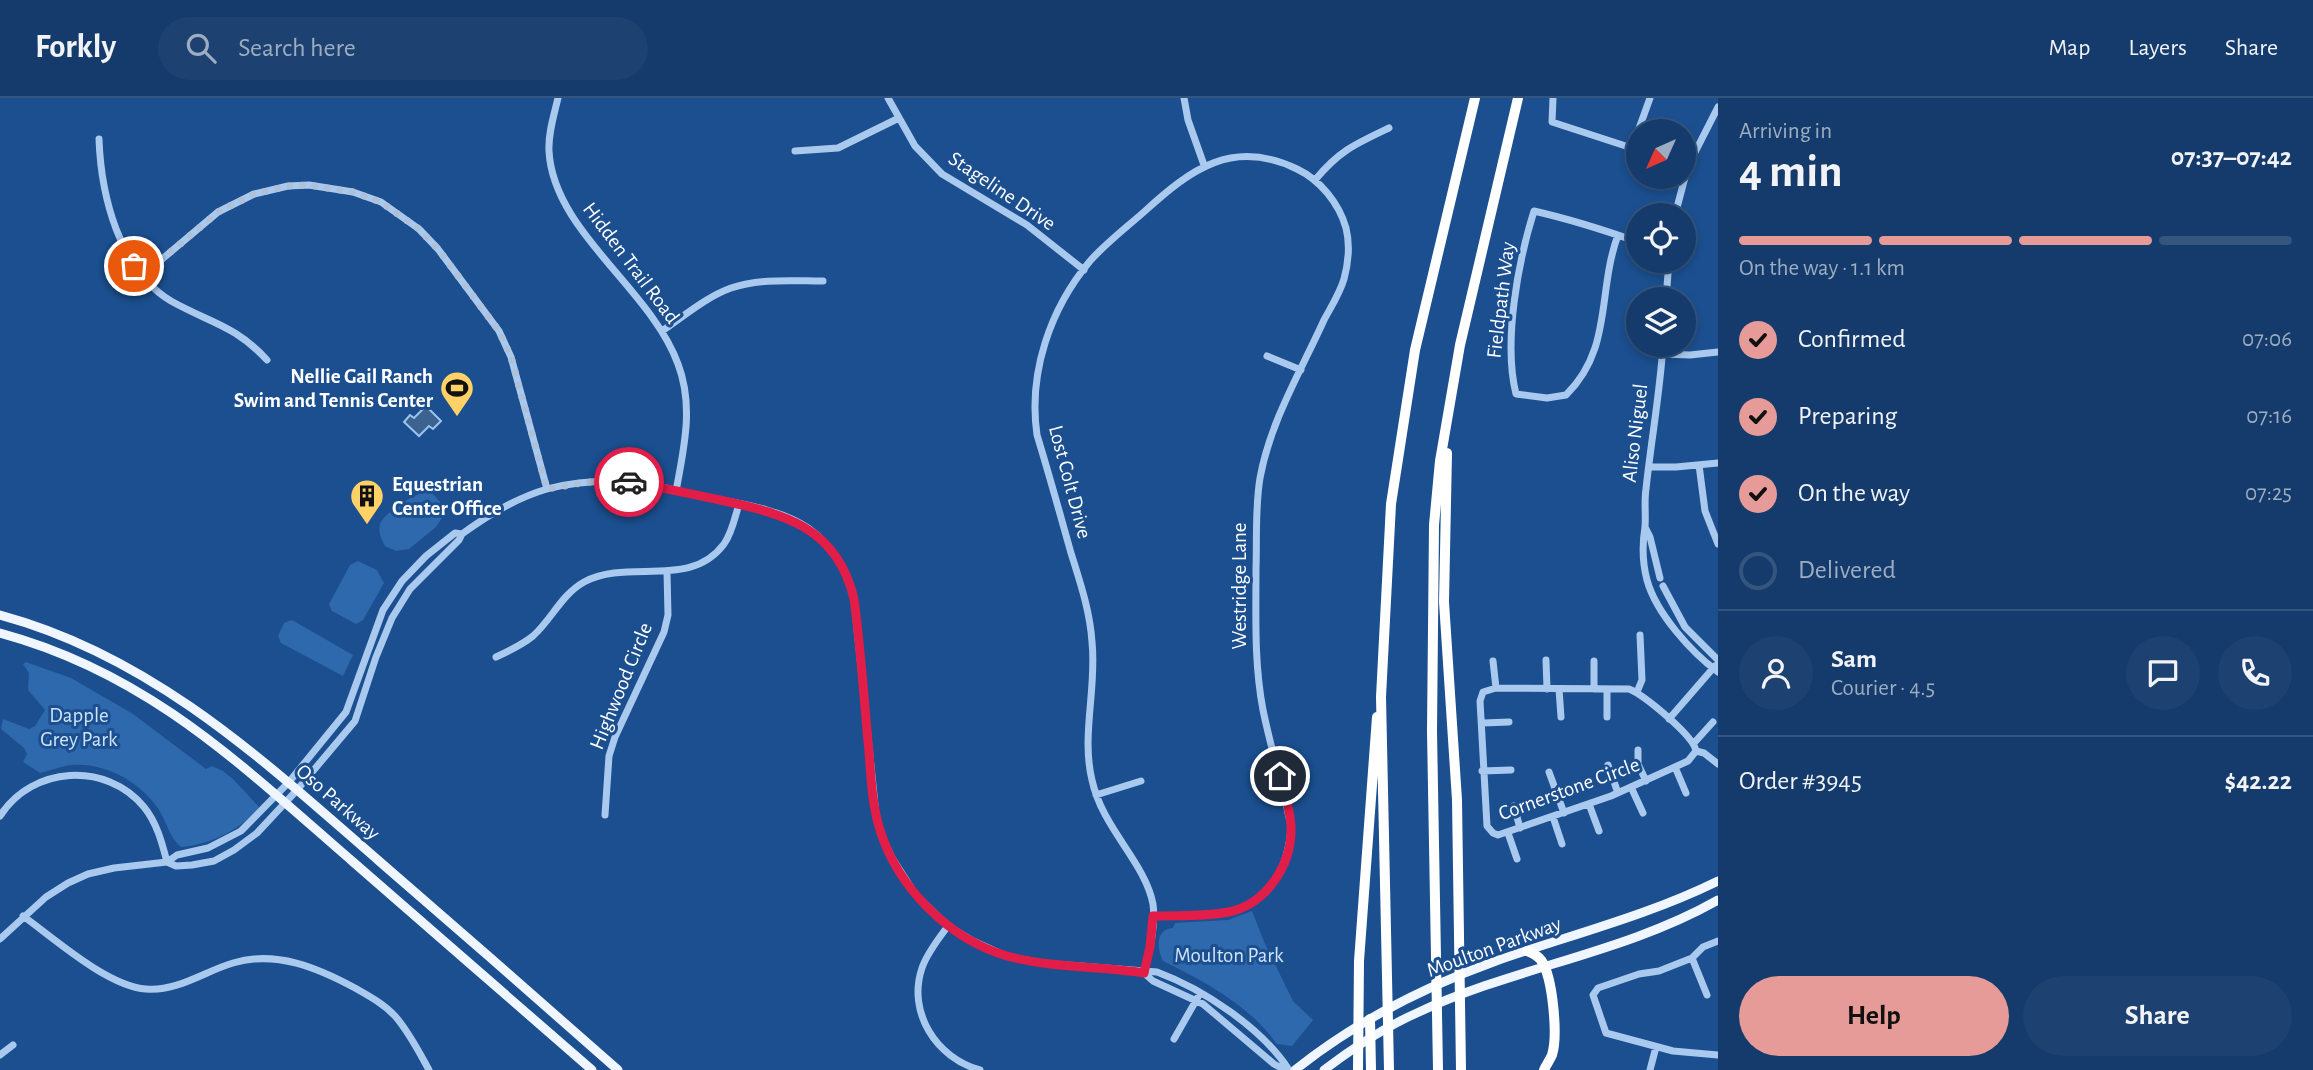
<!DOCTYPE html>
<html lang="en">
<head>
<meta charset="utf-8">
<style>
	:root { --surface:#143b6b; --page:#1d4271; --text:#f1f3f6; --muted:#9dadc1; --line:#33557e; --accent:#e69b98 }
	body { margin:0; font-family:"Alegreya Sans",sans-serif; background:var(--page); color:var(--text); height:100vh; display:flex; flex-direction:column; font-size:26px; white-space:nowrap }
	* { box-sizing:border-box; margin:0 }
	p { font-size:23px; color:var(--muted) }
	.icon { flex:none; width:38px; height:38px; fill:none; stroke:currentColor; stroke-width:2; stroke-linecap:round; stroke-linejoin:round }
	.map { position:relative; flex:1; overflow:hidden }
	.drawer { display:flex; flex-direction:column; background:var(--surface); width:595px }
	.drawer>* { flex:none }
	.needle { width:46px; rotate:225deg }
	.tools { position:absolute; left:1626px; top:21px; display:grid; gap:14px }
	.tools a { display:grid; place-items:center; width:70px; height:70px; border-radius:50%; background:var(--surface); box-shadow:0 4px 10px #0003,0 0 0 2px var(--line); font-size:35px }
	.pin { position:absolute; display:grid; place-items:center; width:60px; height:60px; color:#fff; margin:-30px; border:4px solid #fff; border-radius:50%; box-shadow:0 2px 7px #0007 }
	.courier { position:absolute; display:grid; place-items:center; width:70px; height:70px; margin:-35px; border:5px solid #e11d48; border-radius:50%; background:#fff; color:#222; box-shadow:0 2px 9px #0007 }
	.headline em { font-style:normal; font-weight:700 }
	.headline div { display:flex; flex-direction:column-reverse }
	.headline { display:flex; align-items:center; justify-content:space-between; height:119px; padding:0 21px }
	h1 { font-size:46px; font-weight:700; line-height:52px }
	.bar { display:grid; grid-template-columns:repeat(4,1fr); gap:10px 7px; align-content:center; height:84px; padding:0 21px }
	.bar i { height:9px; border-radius:5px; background:var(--line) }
	.bar .selected { background:var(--accent) }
	.bar p { grid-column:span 4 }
	.line { display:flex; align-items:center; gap:18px; padding:0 21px; border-top:2px solid var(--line) }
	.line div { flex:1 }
	.round { display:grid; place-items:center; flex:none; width:74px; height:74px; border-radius:37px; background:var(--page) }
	ol { padding:0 21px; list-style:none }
	li { display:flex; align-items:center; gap:21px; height:77px }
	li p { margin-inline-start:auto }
	li .icon { padding:7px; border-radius:50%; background:var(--accent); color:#111; stroke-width:4 }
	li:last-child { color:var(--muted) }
	li i { width:38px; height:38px; border:4px solid var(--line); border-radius:50% }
	.primary-button { display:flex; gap:14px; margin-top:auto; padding:14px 21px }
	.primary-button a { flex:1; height:80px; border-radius:42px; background:var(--accent); color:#111; font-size:28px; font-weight:700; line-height:80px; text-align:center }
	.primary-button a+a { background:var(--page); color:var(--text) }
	header { display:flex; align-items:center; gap:42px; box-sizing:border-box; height:98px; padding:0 35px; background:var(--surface); border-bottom:2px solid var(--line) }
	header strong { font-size:33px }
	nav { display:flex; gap:38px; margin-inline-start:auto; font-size:24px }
	.search { width:490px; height:63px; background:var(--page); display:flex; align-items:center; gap:18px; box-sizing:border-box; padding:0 24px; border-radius:38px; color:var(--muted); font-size:26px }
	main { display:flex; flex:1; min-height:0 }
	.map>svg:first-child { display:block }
	.green { fill:#2e69ad }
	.water { fill:#3c6290; stroke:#9cc4f0; stroke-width:2 }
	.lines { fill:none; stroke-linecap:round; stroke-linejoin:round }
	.minor { stroke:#a9c9ee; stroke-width:7 }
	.major { stroke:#f0f6ff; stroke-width:9 }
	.highway { stroke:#fff; stroke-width:10 }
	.done { stroke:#afc1d8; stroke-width:7; stroke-dasharray:0 12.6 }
	.route { stroke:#e11d48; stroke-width:9 }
	.labels { text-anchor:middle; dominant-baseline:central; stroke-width:6; stroke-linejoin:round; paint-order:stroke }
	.street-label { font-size:21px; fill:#fff; stroke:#1b4f8f }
	.poi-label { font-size:21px; font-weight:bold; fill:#fff; stroke:#1b4f8f; text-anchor:end }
	.park-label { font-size:21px; fill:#cfe3fa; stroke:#1b4f8f }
</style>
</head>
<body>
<header>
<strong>Forkly</strong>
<div class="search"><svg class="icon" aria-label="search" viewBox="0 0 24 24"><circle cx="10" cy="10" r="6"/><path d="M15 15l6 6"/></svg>Search here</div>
<nav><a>Map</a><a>Layers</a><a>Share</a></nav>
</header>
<main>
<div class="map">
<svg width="1718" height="972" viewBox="0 0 1718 972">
	<rect width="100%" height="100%" fill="#1b4f8f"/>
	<!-- green -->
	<path class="green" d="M426,394L433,396L442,406V420L436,429L409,451L396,453L385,448C381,442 378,433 380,426C384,415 415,395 426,394Z
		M358,463L377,472L384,485L363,522L356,526L332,513L329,506L350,467Z
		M292,522L353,557L343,578L281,545L278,538L284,525Z
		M26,564L71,580L133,616L206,671L212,668L223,673L234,682L259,709C241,732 210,747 181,749C169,739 167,725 159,712C141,684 105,664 71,667C61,668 50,673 40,675L23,664L27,656L24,650L1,631L3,621L29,631L35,628L45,612L28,592L29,575L23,566Z
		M1252,813L1265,846L1293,903L1313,922L1292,948L1277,946C1248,906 1205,884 1163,863C1157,851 1155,831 1173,830L1175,825L1228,822Z"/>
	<!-- water -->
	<path class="water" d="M426,308L441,323L433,331L429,328L419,338L404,324L410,317L414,320Z"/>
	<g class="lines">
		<!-- minor -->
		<path class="minor" d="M558,0C554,17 548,35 549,53C553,133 651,191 678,266C694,308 684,350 676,393
			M888,0L915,48L942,76L1027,127L1084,172
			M1184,0L1188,22L1204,67
			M1553,0L1552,24L1638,52
			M99,41C101,97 119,172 171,203C210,225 235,227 267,262
			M1632,50L1650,0
			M795,53L838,50L899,20
			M1315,82C1339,53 1355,46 1389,30
			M1675,117L1688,68L1718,9
			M1618,137C1597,194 1613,251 1566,297L1547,300L1516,296C1503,244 1518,164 1534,113C1569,121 1604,132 1638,144
			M142,178L218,114L254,96L288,88L309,87L353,94L381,104L419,131L438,151L499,233L511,259L547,391
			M1666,201L1669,163
			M662,233C684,218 706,199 731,190C760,180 793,183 823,183
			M1663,247C1660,295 1651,343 1646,391C1644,403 1646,416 1645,429C1642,447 1642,463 1647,482C1656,515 1691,554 1718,574
			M1663,256L1690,257L1718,254
			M1267,258L1301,272
			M1699,367L1705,413L1718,446
			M1649,369H1676L1718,365
			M1645,429L1650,439L1660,480
			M1663,488L1685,529L1718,562
			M496,559C509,553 522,547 533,538C552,521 561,497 584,484C629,460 690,492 724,446C732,435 735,419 739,406
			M1546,562L1547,591
			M1493,563L1496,590
			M1594,563V591
			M1496,590L1629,591C1644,597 1694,638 1696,653L1688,663L1611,698L1498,737L1493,735L1487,728L1480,603L1483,594Z
			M1559,591L1561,619
			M1607,591V619
			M1637,594L1642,582L1640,537
			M1669,621L1715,568
			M1483,625L1509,624
			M1694,645L1713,624
			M1638,652V666L1646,683
			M1696,653L1704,655L1718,666
			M1608,667L1618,695
			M1675,669L1686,695
			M1482,673L1511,672
			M1549,674L1564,715
			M1631,689L1643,715
			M1096,697L1141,683
			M1589,706L1599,733
			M1514,708L1520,730
			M605,717L609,658L615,639L664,534L668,517L667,473
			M0,718C32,668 106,663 144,709C157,725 162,745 167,764
			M1553,719L1562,746
			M1508,735L1517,761
			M167,764L177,757L208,750L241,733L289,684L346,614L383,512L402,483L426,458L455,435L462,436C488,417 516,400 547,391C569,385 594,383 616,383C643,383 670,391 696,397C732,405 777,409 808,430C832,447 847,473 854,501L876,717L880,734L892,760L915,796L948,828L973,843L1006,858L1042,865L1157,874C1203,891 1262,930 1289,972
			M23,818C55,841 107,888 146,891C177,894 205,873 233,865C276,852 318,870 355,890C369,898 384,906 395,918C409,934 419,954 429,972
			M948,828C939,840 927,855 922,870C907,914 936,960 980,972
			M0,841L46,799L68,785L88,776L114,770L167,764L176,768L192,767L214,763L234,752L257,735L297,692L355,623L376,559L392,520L410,491L459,442L462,436
			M1718,843L1703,849L1692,860L1659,873L1639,876L1598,890L1593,897L1606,935L1673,953L1718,957
			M1692,860L1707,897
			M1144,875C1149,853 1156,829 1153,806C1145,764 1102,730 1092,682C1081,637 1097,590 1092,544C1090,513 1080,484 1071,455C1060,416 1049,376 1037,337C1028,275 1050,211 1090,163C1106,145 1127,129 1145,113C1191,71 1233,40 1297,71C1320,82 1339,105 1346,130C1350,146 1348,166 1344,181C1340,195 1331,209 1324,222C1301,273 1270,324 1260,380C1255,410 1257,440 1256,471C1256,518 1254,565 1263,612C1271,651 1283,689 1291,728C1289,768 1271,804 1229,814C1205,819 1178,817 1153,818
			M1144,875L1153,883L1203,906L1274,966L1285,972
			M1174,941L1198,899
			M0,957L13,947
			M1650,972L1656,949"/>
		<!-- major -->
		<path class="major" d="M0,517C152,558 263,662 379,763C459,832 539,902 618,972
			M0,535C148,575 240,666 352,763C432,833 512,902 592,972
			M1295,972C1355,924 1424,889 1496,863C1570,837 1647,818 1718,783
			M1324,972C1353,950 1385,929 1419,914C1515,869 1625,855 1718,802"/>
		<!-- highway -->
		<path class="highway" d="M1447,355L1444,504L1457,702L1461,972
			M1527,853C1533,855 1537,857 1541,862C1553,879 1558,938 1552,957C1550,962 1546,967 1544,972
			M1370,921L1371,972
			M1358,972L1359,863L1377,619
			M1389,972L1381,599L1391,406L1415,252L1475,0
			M1438,972L1432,633L1434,427L1440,363L1460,247L1518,0"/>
	</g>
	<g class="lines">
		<!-- done -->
		<path class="done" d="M134,168L142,178L218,114L254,96L288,88L309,87L353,94L381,104L419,131L438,151L499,233L511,259L547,391L588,384H629"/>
		<!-- route -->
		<path class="route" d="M629,384C660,389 690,396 720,402C783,416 837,428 854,501C861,551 864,603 869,654C871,680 872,707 880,732C898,790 949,841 1007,858C1051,870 1098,868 1144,875L1150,849L1153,818C1178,817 1204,819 1229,814C1266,806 1292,767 1291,730C1291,713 1284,694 1280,678"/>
	</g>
	<!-- icons -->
	<defs>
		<g id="stadium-pin" transform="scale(1.75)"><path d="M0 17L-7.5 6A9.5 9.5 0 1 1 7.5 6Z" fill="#ffd166" stroke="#1b4f8f"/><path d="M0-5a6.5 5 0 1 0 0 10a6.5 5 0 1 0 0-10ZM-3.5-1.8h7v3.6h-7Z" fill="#111"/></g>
		<g id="building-pin" transform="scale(1.75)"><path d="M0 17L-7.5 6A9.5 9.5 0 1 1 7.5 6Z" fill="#ffd166" stroke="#1b4f8f"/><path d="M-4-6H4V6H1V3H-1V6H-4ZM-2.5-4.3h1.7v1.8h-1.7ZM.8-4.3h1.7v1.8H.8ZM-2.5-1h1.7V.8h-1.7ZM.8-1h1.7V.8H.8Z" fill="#111"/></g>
	</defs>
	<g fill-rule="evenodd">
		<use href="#stadium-pin" x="457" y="290"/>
		<use href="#building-pin" x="367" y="398"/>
	</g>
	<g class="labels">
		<!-- street labels -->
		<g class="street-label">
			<text transform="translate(1002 93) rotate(34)">Stageline Drive</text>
			<text transform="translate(631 165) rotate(53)">Hidden Trail Road</text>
			<text transform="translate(1501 202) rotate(-83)">Fieldpath Way</text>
			<text transform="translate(1635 335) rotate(-83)">Aliso Niguel</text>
			<text transform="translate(1070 384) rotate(75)">Lost Colt Drive</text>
			<text transform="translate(1239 488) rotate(-90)">Westridge Lane</text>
			<text transform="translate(621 588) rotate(-68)">Highwood Circle</text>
			<text transform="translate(1569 691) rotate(-20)">Cornerstone Circle</text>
			<text transform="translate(338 704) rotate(41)">Oso Parkway</text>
			<text transform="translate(1494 849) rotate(-20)">Moulton Parkway</text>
		</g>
		<!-- poi labels -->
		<g class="poi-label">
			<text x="433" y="278">Nellie Gail Ranch<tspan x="433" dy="24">Swim and Tennis Center</tspan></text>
			<text x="392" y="386" text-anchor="start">Equestrian<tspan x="392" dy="24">Center Office</tspan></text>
		</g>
		<!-- park labels -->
		<g class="park-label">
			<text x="79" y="617">Dapple<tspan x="79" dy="24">Grey Park</tspan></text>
			<text x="1229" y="857">Moulton Park</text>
		</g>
	</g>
</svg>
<div class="tools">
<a><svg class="needle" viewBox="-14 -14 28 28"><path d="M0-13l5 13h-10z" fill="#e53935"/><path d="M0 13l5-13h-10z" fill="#9dadc1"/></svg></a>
<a><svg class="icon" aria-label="locate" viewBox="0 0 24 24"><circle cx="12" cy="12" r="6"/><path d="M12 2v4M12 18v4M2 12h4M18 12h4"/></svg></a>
<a><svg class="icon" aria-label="layers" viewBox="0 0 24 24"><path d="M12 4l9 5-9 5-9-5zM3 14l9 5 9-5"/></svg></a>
</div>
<div class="pin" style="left:134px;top:168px;background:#ea580c"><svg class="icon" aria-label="bag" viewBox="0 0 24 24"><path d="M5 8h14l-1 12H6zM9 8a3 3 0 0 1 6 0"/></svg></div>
<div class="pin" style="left:1280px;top:678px;background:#1f2937"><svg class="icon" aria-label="home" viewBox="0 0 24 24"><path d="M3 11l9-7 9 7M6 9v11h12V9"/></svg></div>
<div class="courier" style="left:629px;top:384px"><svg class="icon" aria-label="car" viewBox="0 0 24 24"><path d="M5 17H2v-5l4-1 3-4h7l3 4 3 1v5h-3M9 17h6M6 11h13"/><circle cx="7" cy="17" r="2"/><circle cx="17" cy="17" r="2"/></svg></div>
</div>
<section class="drawer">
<div class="headline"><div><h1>4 min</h1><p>Arriving in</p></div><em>07:37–07:42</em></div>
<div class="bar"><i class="selected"></i><i class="selected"></i><i class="selected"></i><i></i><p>On the way · 1.1 km</p></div>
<ol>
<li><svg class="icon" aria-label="check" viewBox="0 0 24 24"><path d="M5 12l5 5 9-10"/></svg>Confirmed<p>07:06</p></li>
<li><svg class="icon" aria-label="check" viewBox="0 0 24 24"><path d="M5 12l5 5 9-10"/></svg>Preparing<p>07:16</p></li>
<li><svg class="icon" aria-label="check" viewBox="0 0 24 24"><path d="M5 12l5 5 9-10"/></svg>On the way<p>07:25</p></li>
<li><i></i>Delivered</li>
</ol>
<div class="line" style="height:126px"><a class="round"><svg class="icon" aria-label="person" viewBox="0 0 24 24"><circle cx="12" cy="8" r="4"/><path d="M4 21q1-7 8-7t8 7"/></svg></a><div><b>Sam</b><p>Courier · 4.5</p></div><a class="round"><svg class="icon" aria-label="chat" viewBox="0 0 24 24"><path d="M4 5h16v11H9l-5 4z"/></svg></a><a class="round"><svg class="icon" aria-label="phone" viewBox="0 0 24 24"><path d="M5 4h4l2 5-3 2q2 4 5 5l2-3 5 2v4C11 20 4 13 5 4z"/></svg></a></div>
<div class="line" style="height:91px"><div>Order #3945</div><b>$42.22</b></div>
<div class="primary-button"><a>Help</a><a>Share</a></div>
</section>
</main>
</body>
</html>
